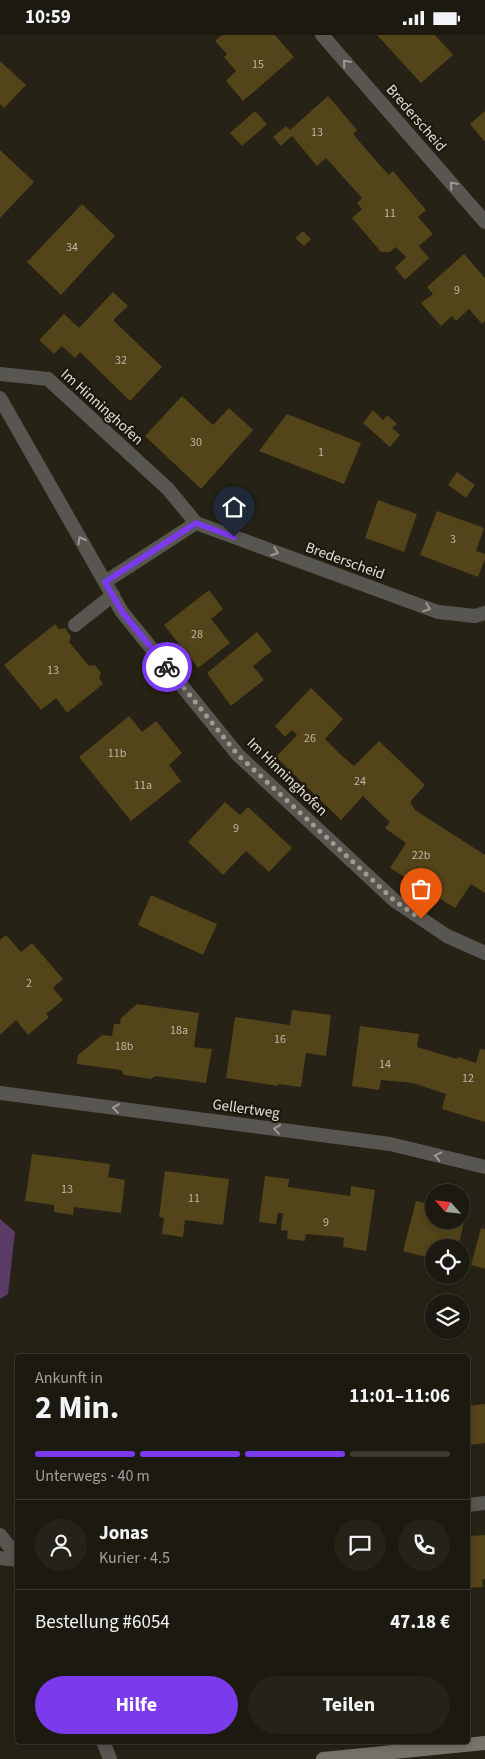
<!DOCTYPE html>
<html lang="de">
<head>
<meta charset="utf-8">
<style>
	:root { --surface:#1c1a10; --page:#252319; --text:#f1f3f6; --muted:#a0a19f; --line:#3a3830; --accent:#7c3aed }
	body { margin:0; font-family:"Source Sans 3",sans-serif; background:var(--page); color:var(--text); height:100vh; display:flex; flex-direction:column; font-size:19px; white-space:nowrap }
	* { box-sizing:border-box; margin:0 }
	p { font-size:16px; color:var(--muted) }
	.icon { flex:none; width:28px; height:28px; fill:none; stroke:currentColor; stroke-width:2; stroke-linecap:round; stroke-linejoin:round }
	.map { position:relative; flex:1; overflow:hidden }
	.drawer { position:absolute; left:15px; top:1319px; width:455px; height:390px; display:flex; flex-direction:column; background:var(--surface); border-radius:5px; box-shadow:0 2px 8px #0003,0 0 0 1px var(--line) }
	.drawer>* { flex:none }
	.needle { width:32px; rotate:297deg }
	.tools { position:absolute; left:425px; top:1149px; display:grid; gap:10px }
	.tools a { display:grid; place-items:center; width:45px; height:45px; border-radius:50%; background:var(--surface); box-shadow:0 2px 8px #0003,0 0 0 1px var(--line); font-size:25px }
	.pin { position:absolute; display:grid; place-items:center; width:42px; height:42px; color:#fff; margin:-51px -21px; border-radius:50% 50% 50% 0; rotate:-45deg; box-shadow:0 0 5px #0007 }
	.pin .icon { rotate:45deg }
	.courier { position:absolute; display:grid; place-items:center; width:50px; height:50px; margin:-25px; border:4px solid #7c3aed; border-radius:50%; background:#fff; color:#222; box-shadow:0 1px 6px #0007 }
	.summary em { font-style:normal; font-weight:700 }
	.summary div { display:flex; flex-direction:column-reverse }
	.summary { display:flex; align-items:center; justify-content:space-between; height:85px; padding:0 20px }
	h1 { font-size:32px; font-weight:700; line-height:38px }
	.bar { display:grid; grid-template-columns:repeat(4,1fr); gap:8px 5px; align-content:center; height:60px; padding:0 20px }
	.bar i { height:6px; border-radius:4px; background:var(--line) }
	.bar .selected { background:var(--accent) }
	.bar p { grid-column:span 4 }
	.line { display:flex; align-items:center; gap:12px; padding:0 20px; border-top:1px solid var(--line) }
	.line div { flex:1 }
	.round { display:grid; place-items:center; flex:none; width:52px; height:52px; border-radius:26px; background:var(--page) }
	.button { display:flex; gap:10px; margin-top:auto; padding:10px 20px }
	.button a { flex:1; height:58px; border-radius:30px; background:var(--accent); color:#fff; font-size:20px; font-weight:700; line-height:58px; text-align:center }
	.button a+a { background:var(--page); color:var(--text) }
	.status { display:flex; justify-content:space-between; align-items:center; height:35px; padding:0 25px; background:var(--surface); direction:ltr }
	.status svg { height:14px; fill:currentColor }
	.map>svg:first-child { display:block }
	.green { fill:#5a3c67 }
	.building { fill:#534419 }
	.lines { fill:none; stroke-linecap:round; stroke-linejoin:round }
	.service { stroke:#585650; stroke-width:14 }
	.minor { stroke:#585650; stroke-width:14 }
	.secondary { stroke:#76736a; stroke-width:14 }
	.oneway { stroke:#9c9a93 }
	.done { stroke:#9f9c93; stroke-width:5; stroke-dasharray:0 9 }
	.route { stroke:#7c3aed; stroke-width:6 }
	.labels { text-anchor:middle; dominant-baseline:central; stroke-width:4.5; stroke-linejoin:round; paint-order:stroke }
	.number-label { font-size:12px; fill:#bdb7a7 }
	.street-label { font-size:15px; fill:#e0ddd6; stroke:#1c180d }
</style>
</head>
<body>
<div class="status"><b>10:59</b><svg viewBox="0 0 49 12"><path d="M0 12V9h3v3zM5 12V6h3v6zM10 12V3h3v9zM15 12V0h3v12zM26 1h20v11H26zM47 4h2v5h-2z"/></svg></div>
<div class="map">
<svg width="485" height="1724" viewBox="0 0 485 1724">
	<rect width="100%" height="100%" fill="#262216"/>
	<!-- green -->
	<path class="green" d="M0,1184L15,1197L8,1259L0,1264Z"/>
	<!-- building -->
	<path class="building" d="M222,0H275L294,22L243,66L226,46L236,36L224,22L227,19L215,6Z
		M377,0H435L453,20L421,48Z
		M0,26L26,50L4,73L0,69Z
		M328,61L357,95L353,99L377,127L389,140L393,136L426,175L418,182L433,199L419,211L429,223L405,245L395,233L406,222L396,212L390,217H381L352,183L362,174L357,168L362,163L326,123L317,131L292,101L281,111L273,102L286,91L290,95Z
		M255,76L267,89L242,111L230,98Z
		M485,76V107L470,89Z
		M0,115L34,147L0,183Z
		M82,169L115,201L61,260L27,227Z
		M303,196L311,204L304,211L295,203Z
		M464,219L485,243V286L482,289L469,274L456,286L452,281L441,291L421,268L433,259L427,252Z
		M113,257L128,271L113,285L162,332L130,366L80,317L75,323L62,311L54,319L39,305L64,279L79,293Z
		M182,361L213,390L229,373L253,395L201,454L145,401Z
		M373,375L383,385L387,380L397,389L392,393L400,400L390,412L363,388Z
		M287,379L361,408L344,449L259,416Z
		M457,437L475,450L466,463L448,450Z
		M378,465L417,479L404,517L365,503Z
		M437,476L484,493L476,516L485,519V524L478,542L420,520Z
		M209,555L223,574L211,584L230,608L198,633L164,590Z
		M55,589L59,594L65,593L71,602L69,607L89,631L95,630L101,638L99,643L103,649L67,678L56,663L41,675L4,630Z
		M257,597L272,616L253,631L264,645L231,671L207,638Z
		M311,653L343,684L325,704L340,719L354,731L379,706L425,750L410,767L415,775L485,820V858L471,849L455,873L390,833L406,808L385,793L390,787L377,775L363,761L341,785L276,722L297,700L292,695L285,702L275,691Z
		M129,681L142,697L156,686L182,718L169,730L181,746L131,786L79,722Z
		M225,767L240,780L248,772L292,813L269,837L246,816L223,840L188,807Z
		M151,860L217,889L203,920L138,890Z
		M6,900L21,917L32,908L63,944L53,953L63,965L46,979L49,982L28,1000L16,985L0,1000V905Z
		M137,969L199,978L194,1012L212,1014L206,1048L155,1041L151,1044L124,1040L121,1035L77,1029L78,1020L102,1000L112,1001L114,989H120L121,983Z
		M292,975L331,980L326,1021L306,1018L301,1052L278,1049V1051L226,1043L235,982L290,990Z
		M360,991L419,999L417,1012L457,1024L458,1022L476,1028L480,1014L485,1015V1087L442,1074L446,1059L413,1048L381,1045L379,1055L352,1051Z
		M32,1119L110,1129L108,1142L125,1145L121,1178L74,1172L73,1180L54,1177V1170L25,1166Z
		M165,1136L229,1144L223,1190L185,1185L183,1202L162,1199L164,1183L159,1182Z
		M265,1141L289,1144L288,1152L350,1161L351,1151L375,1155L366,1216L343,1212L344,1203L340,1202L306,1199L305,1206L287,1204L288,1196L281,1195L283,1178H278L276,1189L259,1187Z
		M416,1166L434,1170V1185H461V1177L466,1179L458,1212H434V1237L426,1235L429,1223L403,1216Z
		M481,1193L485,1194V1234L471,1230Z
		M485,1369V1408L471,1410L468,1371Z
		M485,1500V1544L482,1545L483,1552L468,1553V1501Z"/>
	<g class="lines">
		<!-- service -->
		<path class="service" d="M75,590L113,560"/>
		<!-- minor -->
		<path class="minor" d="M322,0L485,187
			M0,339L48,344L168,454L196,488
			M0,363L122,577L238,720L395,866L447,901L485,918
			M196,488L438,577L475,581L485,578
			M105,547L196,488
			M0,1058L390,1109L485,1132
			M468,1470L485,1468
			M0,1500L18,1522
			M0,1523L18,1525
			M103,1706L110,1724"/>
		<!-- secondary -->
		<path class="secondary" d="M323,1724L485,1708"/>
	</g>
	<!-- one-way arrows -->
	<defs><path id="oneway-chevron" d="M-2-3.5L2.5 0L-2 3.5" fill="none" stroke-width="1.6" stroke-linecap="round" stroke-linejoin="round" transform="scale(1.25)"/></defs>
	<g class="oneway">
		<use href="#oneway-chevron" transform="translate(346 28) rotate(-131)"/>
		<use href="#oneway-chevron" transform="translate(453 150) rotate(-131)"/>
		<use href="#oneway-chevron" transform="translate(81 505) rotate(-120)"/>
		<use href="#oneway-chevron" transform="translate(275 517) rotate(20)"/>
		<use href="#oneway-chevron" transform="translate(427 573) rotate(20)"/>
		<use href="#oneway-chevron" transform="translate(116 1073) rotate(-172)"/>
		<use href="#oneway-chevron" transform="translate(277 1094) rotate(-172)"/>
		<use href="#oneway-chevron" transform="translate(438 1121) rotate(-167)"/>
	</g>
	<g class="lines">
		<!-- done -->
		<path class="done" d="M167,632L238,720L395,866L421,884"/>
		<!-- route -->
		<path class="route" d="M167,632L122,577L105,547L196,488L234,502"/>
	</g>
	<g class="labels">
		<!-- number labels -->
		<g class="number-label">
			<text x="258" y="29">15</text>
			<text x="317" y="97">13</text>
			<text x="390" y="178">11</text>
			<text x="72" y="212">34</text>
			<text x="457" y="255">9</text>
			<text x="121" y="325">32</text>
			<text x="196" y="407">30</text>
			<text x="321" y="417">1</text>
			<text x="453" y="504">3</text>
			<text x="197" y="599">28</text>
			<text x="53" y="635">13</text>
			<text x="310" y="703">26</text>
			<text x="117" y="718">11b</text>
			<text x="360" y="746">24</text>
			<text x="143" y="750">11a</text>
			<text x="236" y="793">9</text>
			<text x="421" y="820">22b</text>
			<text x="29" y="948">2</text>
			<text x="179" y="995">18a</text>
			<text x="280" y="1004">16</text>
			<text x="124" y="1011">18b</text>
			<text x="385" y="1029">14</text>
			<text x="468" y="1043">12</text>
			<text x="67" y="1154">13</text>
			<text x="194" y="1163">11</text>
			<text x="326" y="1187">9</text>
		</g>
		<!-- street labels -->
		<g class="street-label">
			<text transform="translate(416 83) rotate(49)">Brederscheid</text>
			<text transform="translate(102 372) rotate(42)">Im Hinninghofen</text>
			<text transform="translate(345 526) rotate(20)">Brederscheid</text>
			<text transform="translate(287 742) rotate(44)">Im Hinninghofen</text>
			<text transform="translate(246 1074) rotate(8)">Gellertweg</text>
		</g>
	</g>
</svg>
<div class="tools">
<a><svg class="needle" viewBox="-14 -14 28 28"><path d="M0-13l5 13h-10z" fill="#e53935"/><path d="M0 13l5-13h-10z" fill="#a0a19f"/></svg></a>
<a><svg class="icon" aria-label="locate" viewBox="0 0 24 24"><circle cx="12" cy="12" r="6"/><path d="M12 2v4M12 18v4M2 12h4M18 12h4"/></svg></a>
<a><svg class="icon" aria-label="layers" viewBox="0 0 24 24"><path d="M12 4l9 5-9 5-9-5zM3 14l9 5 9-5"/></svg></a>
</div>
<div class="pin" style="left:421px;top:884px;background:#ea580c"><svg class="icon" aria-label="bag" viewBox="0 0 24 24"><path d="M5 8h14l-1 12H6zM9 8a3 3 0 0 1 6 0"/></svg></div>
<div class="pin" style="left:234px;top:502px;background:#1f2937"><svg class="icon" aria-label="home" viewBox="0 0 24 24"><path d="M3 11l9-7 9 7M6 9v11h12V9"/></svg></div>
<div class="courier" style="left:167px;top:632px"><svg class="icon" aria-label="bike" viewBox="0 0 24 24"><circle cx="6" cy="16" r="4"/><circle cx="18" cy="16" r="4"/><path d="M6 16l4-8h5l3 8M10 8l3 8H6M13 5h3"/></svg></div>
<section class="drawer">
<div class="summary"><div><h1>2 Min.</h1><p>Ankunft in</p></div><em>11:01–11:06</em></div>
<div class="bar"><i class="selected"></i><i class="selected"></i><i class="selected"></i><i></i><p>Unterwegs · 40 m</p></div>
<div class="line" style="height:90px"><a class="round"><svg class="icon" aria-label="person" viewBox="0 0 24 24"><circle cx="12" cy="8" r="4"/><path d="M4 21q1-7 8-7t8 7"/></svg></a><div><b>Jonas</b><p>Kurier · 4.5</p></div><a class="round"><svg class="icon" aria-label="chat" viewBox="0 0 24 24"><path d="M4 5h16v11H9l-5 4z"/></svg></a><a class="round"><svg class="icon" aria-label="phone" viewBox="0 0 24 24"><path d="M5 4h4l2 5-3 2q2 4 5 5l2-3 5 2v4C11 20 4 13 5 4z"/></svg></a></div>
<div class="line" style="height:65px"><div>Bestellung #6054</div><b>47.18 €</b></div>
<div class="button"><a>Hilfe</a><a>Teilen</a></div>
</section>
</div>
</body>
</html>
